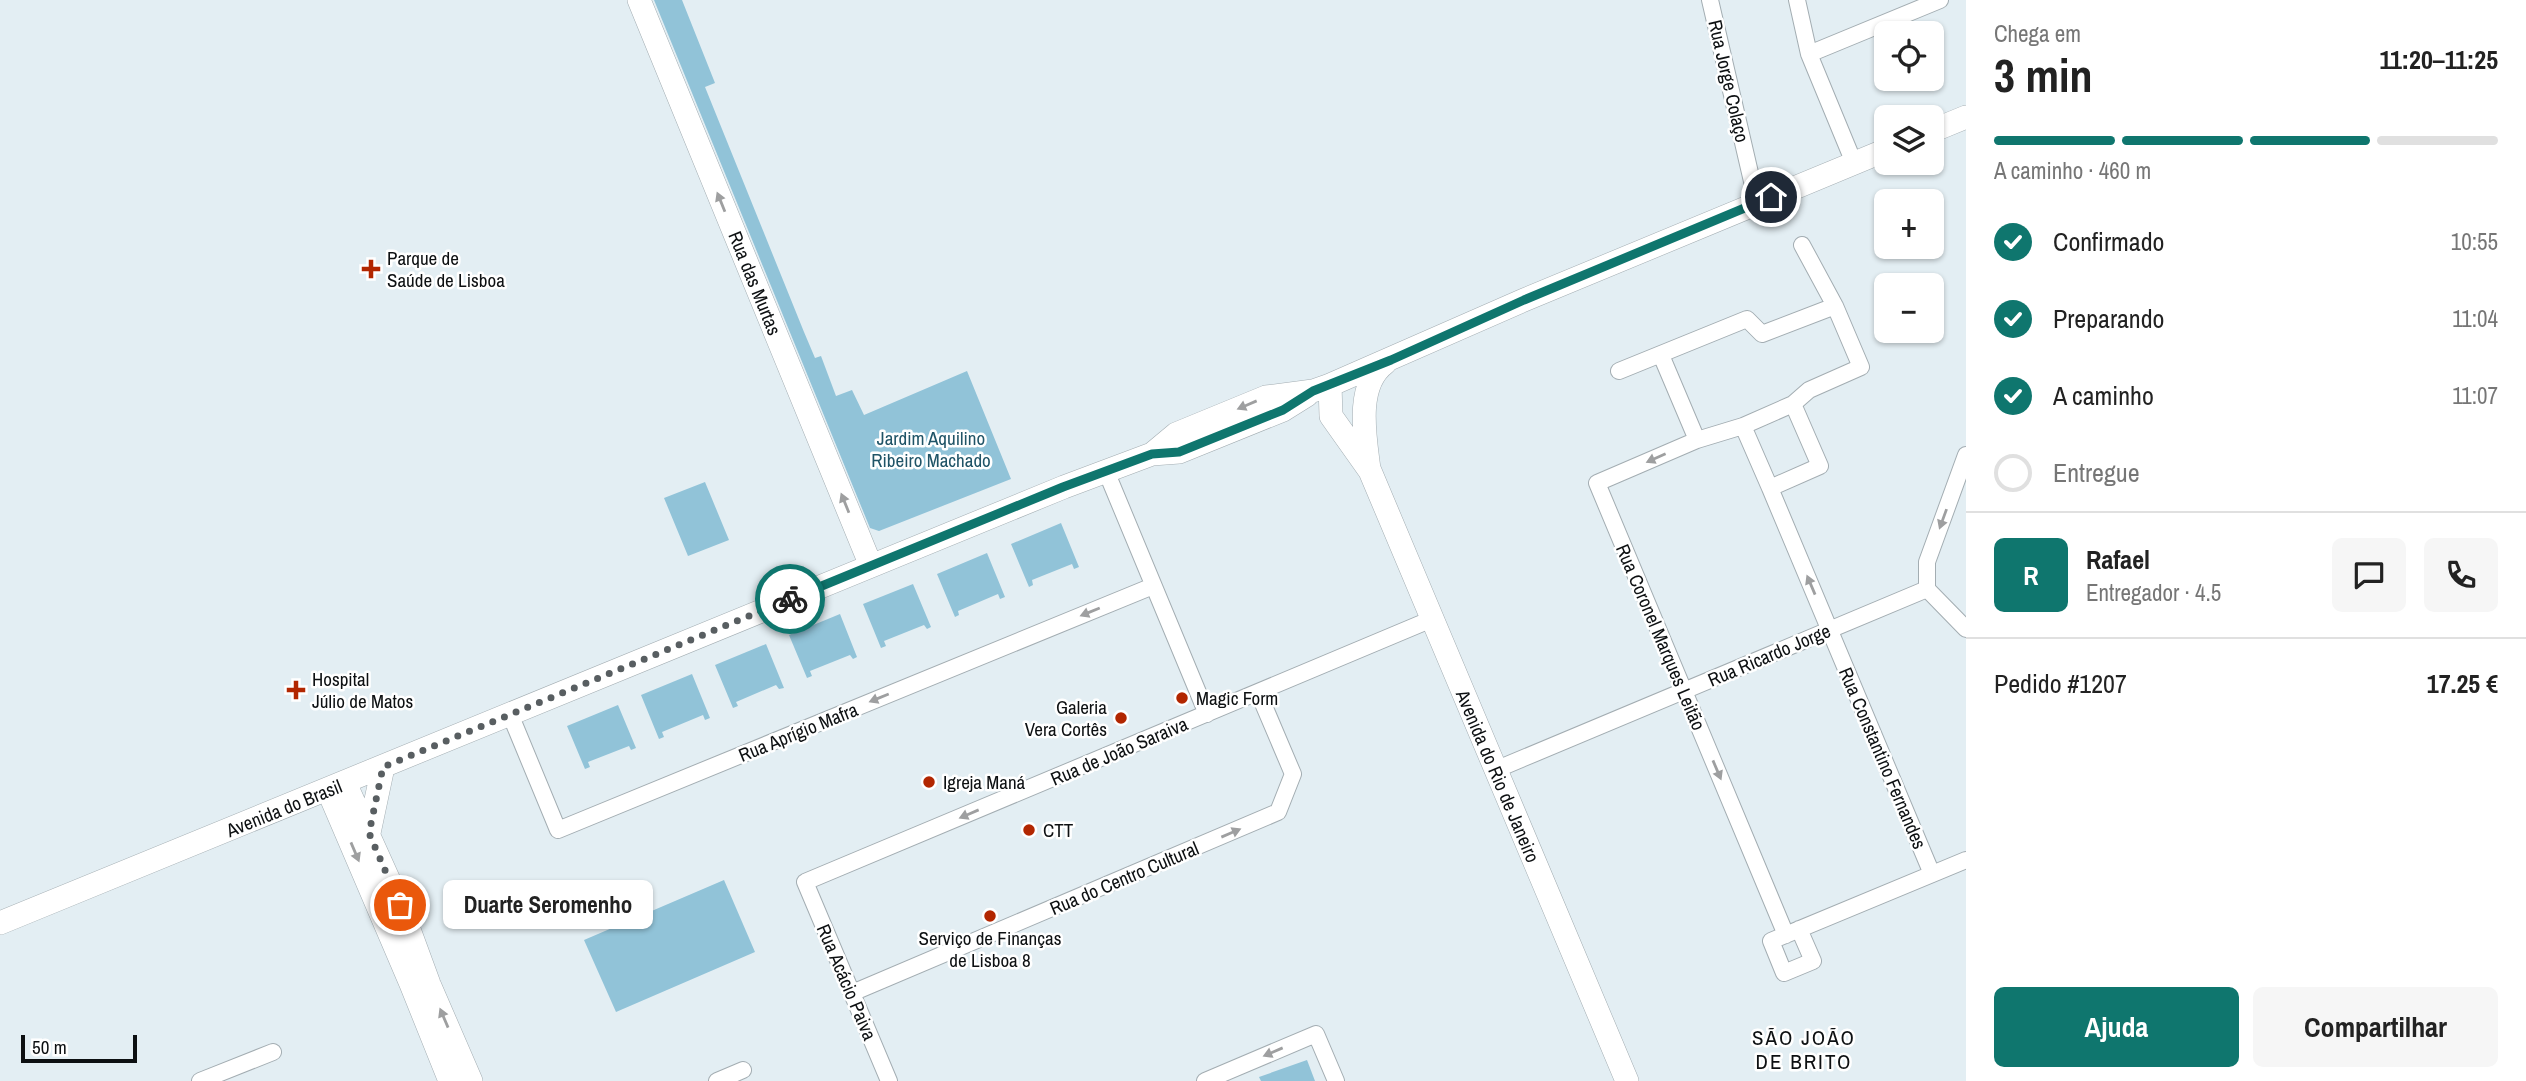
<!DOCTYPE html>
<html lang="pt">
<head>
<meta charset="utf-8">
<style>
	:root { --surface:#fff; --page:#f6f6f6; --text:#222; --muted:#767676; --line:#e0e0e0; --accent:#0f766e }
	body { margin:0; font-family:"Archivo Narrow",sans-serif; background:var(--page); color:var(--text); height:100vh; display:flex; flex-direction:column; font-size:26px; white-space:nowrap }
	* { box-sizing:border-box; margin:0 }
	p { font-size:23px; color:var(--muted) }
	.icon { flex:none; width:38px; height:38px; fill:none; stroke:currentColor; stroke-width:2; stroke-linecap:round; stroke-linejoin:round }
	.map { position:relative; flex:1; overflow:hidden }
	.side { display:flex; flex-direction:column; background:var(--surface); width:560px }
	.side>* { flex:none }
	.tools { position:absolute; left:1874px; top:21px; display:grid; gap:14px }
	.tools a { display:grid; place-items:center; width:70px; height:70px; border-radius:10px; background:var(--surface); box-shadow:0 2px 5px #0004; font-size:35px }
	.scale { position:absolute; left:21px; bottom:18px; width:116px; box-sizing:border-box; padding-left:7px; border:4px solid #0d1012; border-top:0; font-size:19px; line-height:24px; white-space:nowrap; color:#0d1012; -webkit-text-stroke:5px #fff; paint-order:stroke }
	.pin { position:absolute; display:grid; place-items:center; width:60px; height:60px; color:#fff; margin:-30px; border:4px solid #fff; border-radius:50%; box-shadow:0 2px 7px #0007 }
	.courier { position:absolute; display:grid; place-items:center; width:70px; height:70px; margin:-35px; border:5px solid #0f766e; border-radius:50%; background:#fff; color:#222; box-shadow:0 2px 9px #0007 }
	.bubble { position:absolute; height:49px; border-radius:10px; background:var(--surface); box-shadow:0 2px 5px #0004; font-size:23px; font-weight:700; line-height:49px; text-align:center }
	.headline em { font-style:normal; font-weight:700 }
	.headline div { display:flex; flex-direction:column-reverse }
	.headline { display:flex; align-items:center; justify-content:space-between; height:119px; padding:0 28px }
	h1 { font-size:46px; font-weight:700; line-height:52px }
	.bar { display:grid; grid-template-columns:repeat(4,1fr); gap:10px 7px; align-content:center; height:84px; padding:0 28px }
	.bar i { height:9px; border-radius:5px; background:var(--line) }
	.bar .active { background:var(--accent) }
	.bar p { grid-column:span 4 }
	.line { display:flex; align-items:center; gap:18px; padding:0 28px; border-top:2px solid var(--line) }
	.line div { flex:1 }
	.round { display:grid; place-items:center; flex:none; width:74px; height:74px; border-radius:10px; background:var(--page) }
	ol { padding:0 28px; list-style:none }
	li { display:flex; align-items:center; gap:21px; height:77px }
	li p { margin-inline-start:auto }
	li .icon { padding:7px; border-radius:50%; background:var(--accent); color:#fff; stroke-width:4 }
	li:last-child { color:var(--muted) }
	li i { width:38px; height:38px; border:4px solid var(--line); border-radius:50% }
	.primary-button { display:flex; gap:14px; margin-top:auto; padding:14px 28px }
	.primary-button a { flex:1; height:80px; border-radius:10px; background:var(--accent); color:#fff; font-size:28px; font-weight:700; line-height:80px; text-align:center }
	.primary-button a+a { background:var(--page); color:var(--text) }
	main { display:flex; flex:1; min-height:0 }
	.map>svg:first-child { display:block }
	.green { fill:#91c3d8 }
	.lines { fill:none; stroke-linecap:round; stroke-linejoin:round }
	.street-casing { stroke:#a3adb2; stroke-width:18 }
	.secondary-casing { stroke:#a3adb2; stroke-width:24 }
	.street { stroke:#fff; stroke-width:16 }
	.secondary { stroke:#fff; stroke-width:23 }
	.oneway { fill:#9e9fa0 }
	.done { stroke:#585e61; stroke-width:7; stroke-dasharray:0 12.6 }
	.route { stroke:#0f766e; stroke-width:9 }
	.poi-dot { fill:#b22600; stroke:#fff; stroke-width:2.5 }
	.labels { text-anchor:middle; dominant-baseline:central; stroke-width:5; stroke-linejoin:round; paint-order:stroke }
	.street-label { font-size:19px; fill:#0d1012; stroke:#fff }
	.poi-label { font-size:19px; fill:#0d1012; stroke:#fff; text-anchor:start }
	.park-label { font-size:19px; fill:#205467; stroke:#fff }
	.neighbourhood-label { font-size:21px; letter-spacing:2px; fill:#0d1012; stroke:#fff }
</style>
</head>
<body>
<main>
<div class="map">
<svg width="1966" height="1081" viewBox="0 0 1966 1081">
	<rect width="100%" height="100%" fill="#e3eef3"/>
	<!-- green -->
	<path class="green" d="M654,0H682L715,83L705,87L804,332L815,358L821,356L836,396L852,390L864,415L967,371L1011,479L879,531L870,528Z
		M705,482L729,540L688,556L664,498Z
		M1061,523L1079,567L1074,569L1072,564L1032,580L1033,585L1029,587L1011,544Z
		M987,553L1005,597L1000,599L998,594L958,611L959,615L955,617L937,574Z
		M913,584L931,627L927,629L924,625L884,641L886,646L881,648L863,604Z
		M840,614L857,657L853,659L850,655L810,671L812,676L807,678L789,635Z
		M766,644L784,688L779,689L776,685L736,702L738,706L733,708L715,665Z
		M692,674L710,718L705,720L703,715L662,732L664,737L659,739L641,695Z
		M618,705L636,748L631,750L629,746L588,762L590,767L585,769L567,726Z
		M724,880L755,952L616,1012L584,940Z
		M1307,1060L1315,1081H1261L1259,1077Z"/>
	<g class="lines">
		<!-- street casing -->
		<g class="street-casing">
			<path id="street" d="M1710,0L1757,203
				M1797,0L1809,54L1854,163
				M1809,54L1940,0
				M1661,355L1697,440
				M1619,371L1747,319L1762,334L1835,306
				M1793,404L1809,390L1861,367L1835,306L1802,245
				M1743,426L1770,488L1820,466L1793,404L1743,426L1697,440L1597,483L1786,935
				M1106,471L1207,714
				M1770,488L1932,874
				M1927,589V562L1966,455
				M1927,589L1966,629
				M510,714L558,830L1153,586
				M1495,770L1927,589
				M1799,929L1813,961L1784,973L1771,941L1966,860
				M852,993L1278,812L1293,774L1259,694
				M200,1081L273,1052
				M717,1081L743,1070
				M889,1081L805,882L1432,619
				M1205,1081L1316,1034L1336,1081"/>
		</g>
		<!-- secondary casing -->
		<g class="secondary-casing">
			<path id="secondary" d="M639,0L871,566
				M1932,131L1966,117
				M1330,385L1331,416L1370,471L1627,1081
				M1152,454L1179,452L1283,410L1307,395
				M1369,469C1365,437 1355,385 1385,363
				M345,783L400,905L429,984L471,1081
				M328,790L411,984L450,1081
				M369,833L383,767
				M0,923L1064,487L1152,454L1176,434L1266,397L1313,391L1330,385L1524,300L1886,150"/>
		</g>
		<!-- street -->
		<use href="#street" class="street"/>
		<!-- secondary -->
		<use href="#secondary" class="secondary"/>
	</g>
	<!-- one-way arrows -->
	<defs><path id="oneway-solid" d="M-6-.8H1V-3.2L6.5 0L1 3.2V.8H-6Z" transform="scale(1.75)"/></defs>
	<g class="oneway">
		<use href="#oneway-solid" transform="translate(721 202) rotate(-112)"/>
		<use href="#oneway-solid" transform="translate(1247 405) rotate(157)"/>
		<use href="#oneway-solid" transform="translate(1656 458) rotate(156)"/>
		<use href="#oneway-solid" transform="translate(845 503) rotate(-112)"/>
		<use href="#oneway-solid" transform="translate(1943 519) rotate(110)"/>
		<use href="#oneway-solid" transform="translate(1811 585) rotate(-113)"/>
		<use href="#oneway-solid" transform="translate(1090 612) rotate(158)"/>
		<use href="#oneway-solid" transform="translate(879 698) rotate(158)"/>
		<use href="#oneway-solid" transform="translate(1717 770) rotate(67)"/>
		<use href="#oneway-solid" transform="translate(969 814) rotate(157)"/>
		<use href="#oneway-solid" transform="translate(1231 833) rotate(-23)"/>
		<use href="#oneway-solid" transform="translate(355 852) rotate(67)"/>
		<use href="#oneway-solid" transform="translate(444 1018) rotate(-113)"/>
		<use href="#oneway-solid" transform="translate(1273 1052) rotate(157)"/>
	</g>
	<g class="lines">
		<!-- done -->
		<path class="done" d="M400,905L369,833L383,767L790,599"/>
		<!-- route -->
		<path class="route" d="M790,599L1063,487L1152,454L1179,452L1283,410L1313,391L1391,360L1524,300L1771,197"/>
	</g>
	<!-- markers -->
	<g class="poi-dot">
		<path d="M367.5 258.5h7v7h7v7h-7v7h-7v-7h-7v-7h7z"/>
		<path d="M292.5 679.5h7v7h7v7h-7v7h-7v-7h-7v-7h7z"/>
		<circle cx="1182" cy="698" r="7"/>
		<circle cx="1121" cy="718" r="7"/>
		<circle cx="929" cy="782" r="7"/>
		<circle cx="1029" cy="830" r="7"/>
		<circle cx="990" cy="916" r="7"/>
	</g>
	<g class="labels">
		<!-- street labels -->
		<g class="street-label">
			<text transform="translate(1729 81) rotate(77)">Rua Jorge Colaço</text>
			<text transform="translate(755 283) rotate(68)">Rua das Murtas</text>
			<text transform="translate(1661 637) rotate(67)">Rua Coronel Marques Leitão</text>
			<text transform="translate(1769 655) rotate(-23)">Rua Ricardo Jorge</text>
			<text transform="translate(798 732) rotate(-22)">Rua Aprígio Mafra</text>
			<text transform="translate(1119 751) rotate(-23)">Rua de João Saraiva</text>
			<text transform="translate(1883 758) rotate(67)">Rua Constantino Fernandes</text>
			<text transform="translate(1498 776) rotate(67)">Avenida do Rio de Janeiro</text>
			<text transform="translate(284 808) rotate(-22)">Avenida do Brasil</text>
			<text transform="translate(1124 878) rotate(-23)">Rua do Centro Cultural</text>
			<text transform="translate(847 982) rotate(67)">Rua Acácio Paiva</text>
		</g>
		<!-- poi labels -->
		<g class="poi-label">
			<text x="387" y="258">Parque de<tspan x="387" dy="22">Saúde de Lisboa</tspan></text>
			<text x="312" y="679">Hospital<tspan x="312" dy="22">Júlio de Matos</tspan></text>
			<text x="1196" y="698">Magic Form</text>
			<text x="1107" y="707" text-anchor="end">Galeria<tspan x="1107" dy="22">Vera Cortês</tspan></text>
			<text x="943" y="782">Igreja Maná</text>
			<text x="1043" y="830">CTT</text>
			<text x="990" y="938" text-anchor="middle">Serviço de Finanças<tspan x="990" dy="22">de Lisboa 8</tspan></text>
		</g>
		<!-- park labels -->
		<g class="park-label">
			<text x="931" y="438">Jardim Aquilino<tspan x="931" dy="22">Ribeiro Machado</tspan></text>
		</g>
		<!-- neighbourhood labels -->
		<g class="neighbourhood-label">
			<text x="1804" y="1037">SÃO JOÃO<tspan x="1804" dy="24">DE BRITO</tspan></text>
		</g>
	</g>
</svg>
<div class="tools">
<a><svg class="icon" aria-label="locate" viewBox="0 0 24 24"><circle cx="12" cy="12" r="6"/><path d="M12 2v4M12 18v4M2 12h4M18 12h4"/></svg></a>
<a><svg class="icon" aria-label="layers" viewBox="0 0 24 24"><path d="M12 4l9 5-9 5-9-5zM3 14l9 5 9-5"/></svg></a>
<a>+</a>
<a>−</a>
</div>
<div class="scale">50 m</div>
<div class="pin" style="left:400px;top:905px;background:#ea580c"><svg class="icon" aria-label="bag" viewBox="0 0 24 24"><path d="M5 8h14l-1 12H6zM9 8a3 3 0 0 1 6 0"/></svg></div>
<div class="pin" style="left:1771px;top:197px;background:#1f2937"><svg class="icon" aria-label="home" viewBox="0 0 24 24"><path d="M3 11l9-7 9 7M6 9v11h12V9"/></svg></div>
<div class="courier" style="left:790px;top:599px"><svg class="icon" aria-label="bike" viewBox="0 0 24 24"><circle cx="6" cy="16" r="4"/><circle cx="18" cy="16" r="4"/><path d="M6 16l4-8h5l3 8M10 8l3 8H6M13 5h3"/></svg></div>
<div class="bubble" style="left:443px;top:880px;width:210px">Duarte Seromenho</div>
</div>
<section class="side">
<div class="headline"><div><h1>3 min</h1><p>Chega em</p></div><em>11:20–11:25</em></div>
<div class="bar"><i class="active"></i><i class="active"></i><i class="active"></i><i></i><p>A caminho · 460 m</p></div>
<ol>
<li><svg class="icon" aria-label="check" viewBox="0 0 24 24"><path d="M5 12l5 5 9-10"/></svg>Confirmado<p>10:55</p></li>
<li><svg class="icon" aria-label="check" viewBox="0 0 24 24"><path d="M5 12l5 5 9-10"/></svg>Preparando<p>11:04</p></li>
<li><svg class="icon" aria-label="check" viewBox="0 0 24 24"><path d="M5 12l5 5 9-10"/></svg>A caminho<p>11:07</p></li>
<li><i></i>Entregue</li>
</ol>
<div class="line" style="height:126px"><b class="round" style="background:var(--accent);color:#fff">R</b><div><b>Rafael</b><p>Entregador · 4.5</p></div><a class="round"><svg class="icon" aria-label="chat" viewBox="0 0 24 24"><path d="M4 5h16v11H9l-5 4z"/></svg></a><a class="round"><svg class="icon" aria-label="phone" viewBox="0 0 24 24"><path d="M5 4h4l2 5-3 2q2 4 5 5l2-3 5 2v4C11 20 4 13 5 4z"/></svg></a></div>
<div class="line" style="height:91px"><div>Pedido #1207</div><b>17.25 €</b></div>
<div class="primary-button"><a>Ajuda</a><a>Compartilhar</a></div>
</section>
</main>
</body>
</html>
